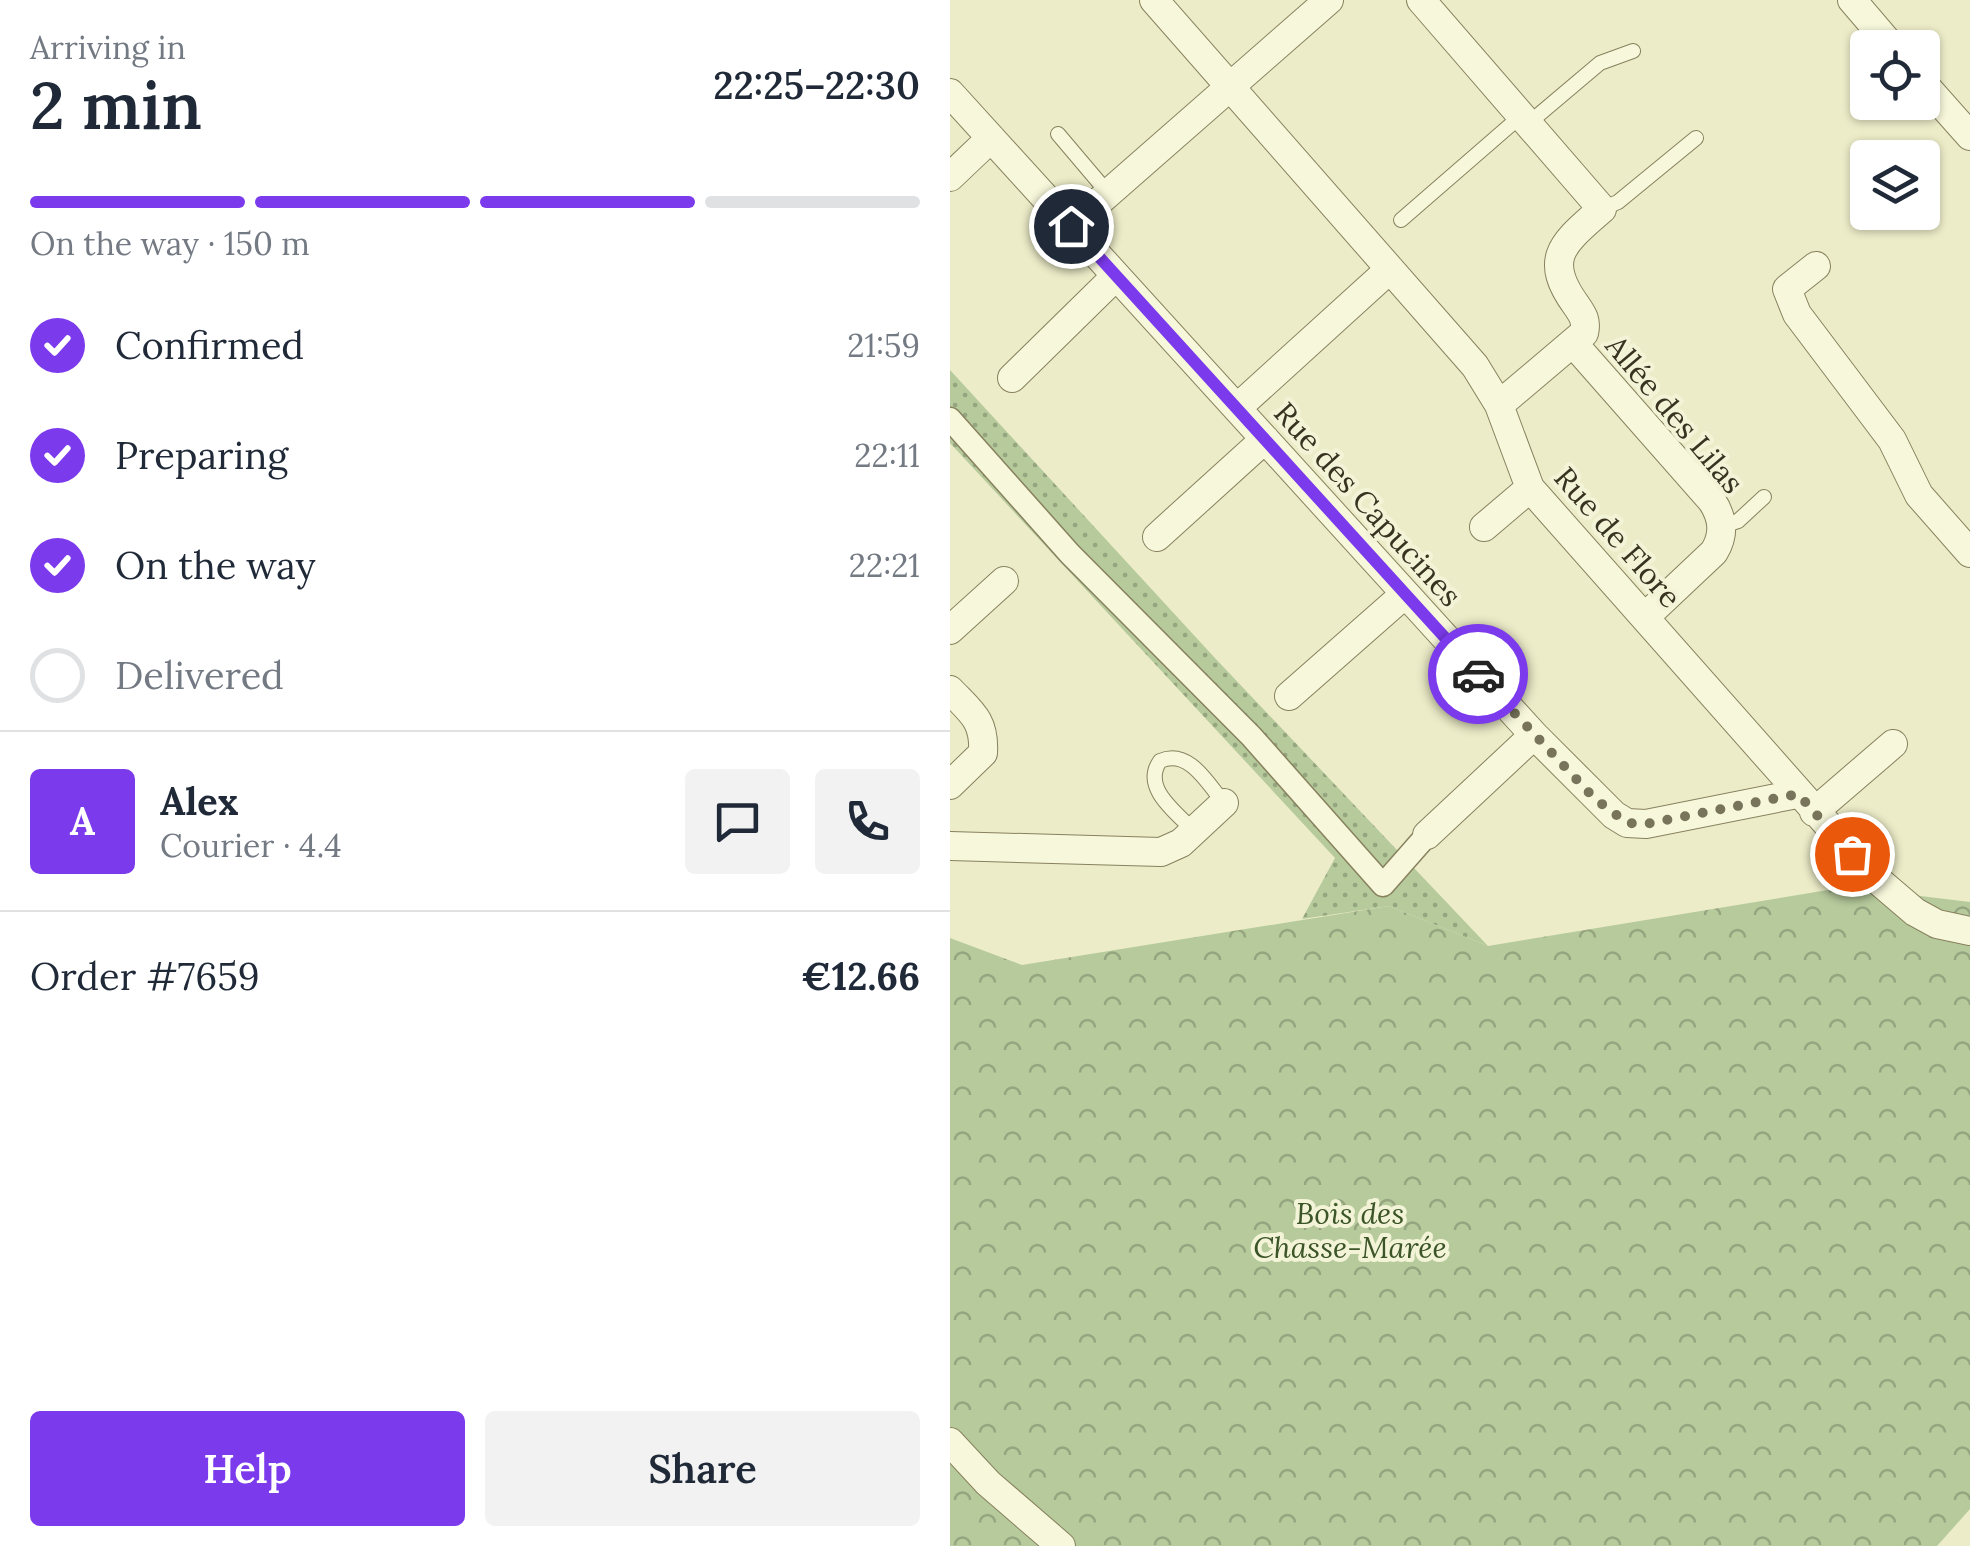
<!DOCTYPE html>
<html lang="en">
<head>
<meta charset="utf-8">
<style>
	:root { --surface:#fff; --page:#f2f2f3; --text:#1f2937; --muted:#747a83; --line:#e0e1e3; --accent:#7c3aed }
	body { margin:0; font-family:Lora,serif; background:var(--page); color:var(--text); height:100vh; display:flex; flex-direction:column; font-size:38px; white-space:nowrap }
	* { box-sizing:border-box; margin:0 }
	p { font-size:32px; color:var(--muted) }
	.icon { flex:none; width:55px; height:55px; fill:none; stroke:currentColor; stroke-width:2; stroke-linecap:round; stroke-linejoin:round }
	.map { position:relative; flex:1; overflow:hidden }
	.details { display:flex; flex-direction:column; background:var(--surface); width:950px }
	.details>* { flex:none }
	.fabs { position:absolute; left:900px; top:30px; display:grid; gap:20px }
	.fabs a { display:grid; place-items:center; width:90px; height:90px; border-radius:10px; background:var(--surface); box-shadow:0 2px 8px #0004; font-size:50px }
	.pin { position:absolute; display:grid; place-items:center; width:85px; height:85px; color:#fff; margin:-42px; border:5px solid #fff; border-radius:50%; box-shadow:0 2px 10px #0007 }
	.courier { position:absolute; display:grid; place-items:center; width:100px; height:100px; margin:-50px; border:8px solid #7c3aed; border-radius:50%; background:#fff; color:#222; box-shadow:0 2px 12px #0007 }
	.headline em { font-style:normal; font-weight:600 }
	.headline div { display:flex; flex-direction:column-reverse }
	.headline { display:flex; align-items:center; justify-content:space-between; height:170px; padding:0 30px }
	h1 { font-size:65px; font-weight:600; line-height:75px }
	.bar { display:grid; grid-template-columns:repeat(4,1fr); gap:15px 10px; align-content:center; height:120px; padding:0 30px }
	.bar i { height:12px; border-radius:8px; background:var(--line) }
	.bar .current { background:var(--accent) }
	.bar p { grid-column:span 4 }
	.line { display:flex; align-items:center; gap:25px; padding:0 30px; border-top:2px solid var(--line) }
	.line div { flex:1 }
	.round { display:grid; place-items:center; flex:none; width:105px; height:105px; border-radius:10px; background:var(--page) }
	ol { padding:0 30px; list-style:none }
	li { display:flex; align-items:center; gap:30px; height:110px }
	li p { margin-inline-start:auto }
	li .icon { padding:10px; border-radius:50%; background:var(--accent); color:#fff; stroke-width:4 }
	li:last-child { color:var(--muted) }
	li i { width:55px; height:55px; border:5px solid var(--line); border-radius:50% }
	.cta { display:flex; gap:20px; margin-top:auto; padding:20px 30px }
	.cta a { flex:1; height:115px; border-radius:10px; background:var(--accent); color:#fff; font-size:40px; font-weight:600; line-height:115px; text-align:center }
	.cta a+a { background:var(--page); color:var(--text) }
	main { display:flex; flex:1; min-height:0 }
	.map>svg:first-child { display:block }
	.forest { fill:url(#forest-crowns) }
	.park { fill:url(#park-dots) }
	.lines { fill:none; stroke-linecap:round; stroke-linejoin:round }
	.service-casing { stroke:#87815e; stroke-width:16 }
	.pedestrian-casing { stroke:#87815e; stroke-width:25 }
	.minor-casing { stroke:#87815e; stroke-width:30 }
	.service { stroke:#f7f7db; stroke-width:14 }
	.pedestrian { stroke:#f7f7db; stroke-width:22 }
	.minor { stroke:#f7f7db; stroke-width:28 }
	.done { stroke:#77745b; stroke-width:10; stroke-dasharray:0 18 }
	.route { stroke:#7c3aed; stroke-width:12 }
	.labels { text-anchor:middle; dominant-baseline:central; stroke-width:8; stroke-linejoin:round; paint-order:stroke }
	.street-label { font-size:30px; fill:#383320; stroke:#f3f4d7 }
	.park-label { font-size:30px; font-style:italic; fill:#3b5428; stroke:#f3f4d7 }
</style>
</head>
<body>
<main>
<section class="details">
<div class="headline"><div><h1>2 min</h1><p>Arriving in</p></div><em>22:25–22:30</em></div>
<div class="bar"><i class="current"></i><i class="current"></i><i class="current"></i><i></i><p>On the way · 150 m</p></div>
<ol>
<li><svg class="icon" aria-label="check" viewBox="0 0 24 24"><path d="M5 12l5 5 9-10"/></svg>Confirmed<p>21:59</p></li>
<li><svg class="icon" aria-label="check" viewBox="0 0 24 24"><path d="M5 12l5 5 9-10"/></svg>Preparing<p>22:11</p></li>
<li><svg class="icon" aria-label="check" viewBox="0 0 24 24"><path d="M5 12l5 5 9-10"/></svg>On the way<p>22:21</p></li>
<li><i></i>Delivered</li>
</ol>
<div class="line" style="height:180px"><b class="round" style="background:var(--accent);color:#fff">A</b><div><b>Alex</b><p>Courier · 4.4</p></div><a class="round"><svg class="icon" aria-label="chat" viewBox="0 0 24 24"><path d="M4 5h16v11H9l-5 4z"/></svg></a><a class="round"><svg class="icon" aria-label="phone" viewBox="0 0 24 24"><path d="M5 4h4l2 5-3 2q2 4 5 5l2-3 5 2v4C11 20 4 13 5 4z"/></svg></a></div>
<div class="line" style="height:130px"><div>Order #7659</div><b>€12.66</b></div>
<div class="cta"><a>Help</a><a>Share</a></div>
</section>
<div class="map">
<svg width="1020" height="1546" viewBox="0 0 1020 1546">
	<defs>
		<pattern id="forest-crowns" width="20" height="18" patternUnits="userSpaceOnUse" patternTransform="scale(2.5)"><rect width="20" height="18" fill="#b6ca9c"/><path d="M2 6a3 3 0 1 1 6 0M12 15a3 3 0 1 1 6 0" fill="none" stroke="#95a57f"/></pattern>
		<pattern id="park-dots" width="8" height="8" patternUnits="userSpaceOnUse" patternTransform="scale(2.5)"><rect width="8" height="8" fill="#b6ca9c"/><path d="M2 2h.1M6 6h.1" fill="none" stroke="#95a57f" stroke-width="1.8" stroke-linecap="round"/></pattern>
	</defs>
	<rect width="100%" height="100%" fill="#ececc8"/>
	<!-- forest -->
	<path class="forest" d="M896,887L1020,902V1509L987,1546H0V938L72,965L439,906L538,946Z"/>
	<!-- park -->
	<path class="park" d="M0,370L264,657L538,946L439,906L352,919L385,858L0,443Z"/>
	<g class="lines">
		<!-- service casing -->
		<g class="service-casing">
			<path id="service" d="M579,123L650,63L683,51
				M108,134L158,193
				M652,209L668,202L746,138
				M451,220L572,115
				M772,526L788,521L814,497
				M244,831C227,813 191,788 210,761C239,748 258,784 274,803"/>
		</g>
		<!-- pedestrian casing -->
		<g class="pedestrian-casing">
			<path id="pedestrian" d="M0,419L120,554L301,736L433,885L477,835"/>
		</g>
		<!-- minor casing -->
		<g class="minor-casing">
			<path id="minor" d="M204,0L525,366L549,405L580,488L924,877L965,912L987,924L1020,931
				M471,0L652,209C615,242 591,257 626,305C633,315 637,321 634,333L549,405
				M902,0L943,48
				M972,82L1020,136
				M0,93L584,735L664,815L677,823L696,824L847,794
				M0,177L41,138
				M121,226L379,0
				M866,266L837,289L847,314L942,440L969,495L1020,553
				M623,343L762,501C773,518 775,534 764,552L695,617
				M62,378L166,276
				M287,408L440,269
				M534,527L580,488
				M207,537L315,439
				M0,630L54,581
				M0,690C21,712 35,720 33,753L0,785
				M339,696L455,594
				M864,812L943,744
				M477,835L584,735
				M0,846L211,852L231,843L274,803
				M0,1442L38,1483L111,1546"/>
		</g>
		<!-- service -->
		<use href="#service" class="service"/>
		<!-- pedestrian -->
		<use href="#pedestrian" class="pedestrian"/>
		<!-- minor -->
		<use href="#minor" class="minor"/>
	</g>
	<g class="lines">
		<!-- done -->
		<path class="done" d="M528,674L644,798L677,823L696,824L848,794L902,854"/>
		<!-- route -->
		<path class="route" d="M121,226L528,674"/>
	</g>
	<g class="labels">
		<!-- street labels -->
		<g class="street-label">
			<text transform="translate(725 414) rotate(50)">Allée des Lilas</text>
			<text transform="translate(418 504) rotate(48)">Rue des Capucines</text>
			<text transform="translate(668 537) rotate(49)">Rue de Flore</text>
		</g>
		<!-- park labels -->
		<g class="park-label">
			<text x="400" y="1213">Bois des<tspan x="400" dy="34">Chasse-Marée</tspan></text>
		</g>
	</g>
</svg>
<div class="fabs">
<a><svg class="icon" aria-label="locate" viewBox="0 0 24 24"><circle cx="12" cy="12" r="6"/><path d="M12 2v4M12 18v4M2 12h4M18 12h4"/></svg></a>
<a><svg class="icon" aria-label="layers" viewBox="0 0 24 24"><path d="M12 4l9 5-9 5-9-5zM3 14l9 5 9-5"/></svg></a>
</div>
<div class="pin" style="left:902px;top:854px;background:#ea580c"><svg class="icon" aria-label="bag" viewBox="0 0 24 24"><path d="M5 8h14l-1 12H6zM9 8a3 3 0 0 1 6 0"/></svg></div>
<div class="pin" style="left:121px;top:226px;background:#1f2937"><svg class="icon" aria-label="home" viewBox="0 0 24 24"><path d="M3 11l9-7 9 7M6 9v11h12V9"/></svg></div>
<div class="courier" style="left:528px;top:674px"><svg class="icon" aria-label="car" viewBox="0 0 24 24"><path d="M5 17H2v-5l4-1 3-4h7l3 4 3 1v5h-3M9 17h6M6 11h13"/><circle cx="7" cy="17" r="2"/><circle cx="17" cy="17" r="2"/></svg></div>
</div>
</main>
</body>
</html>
